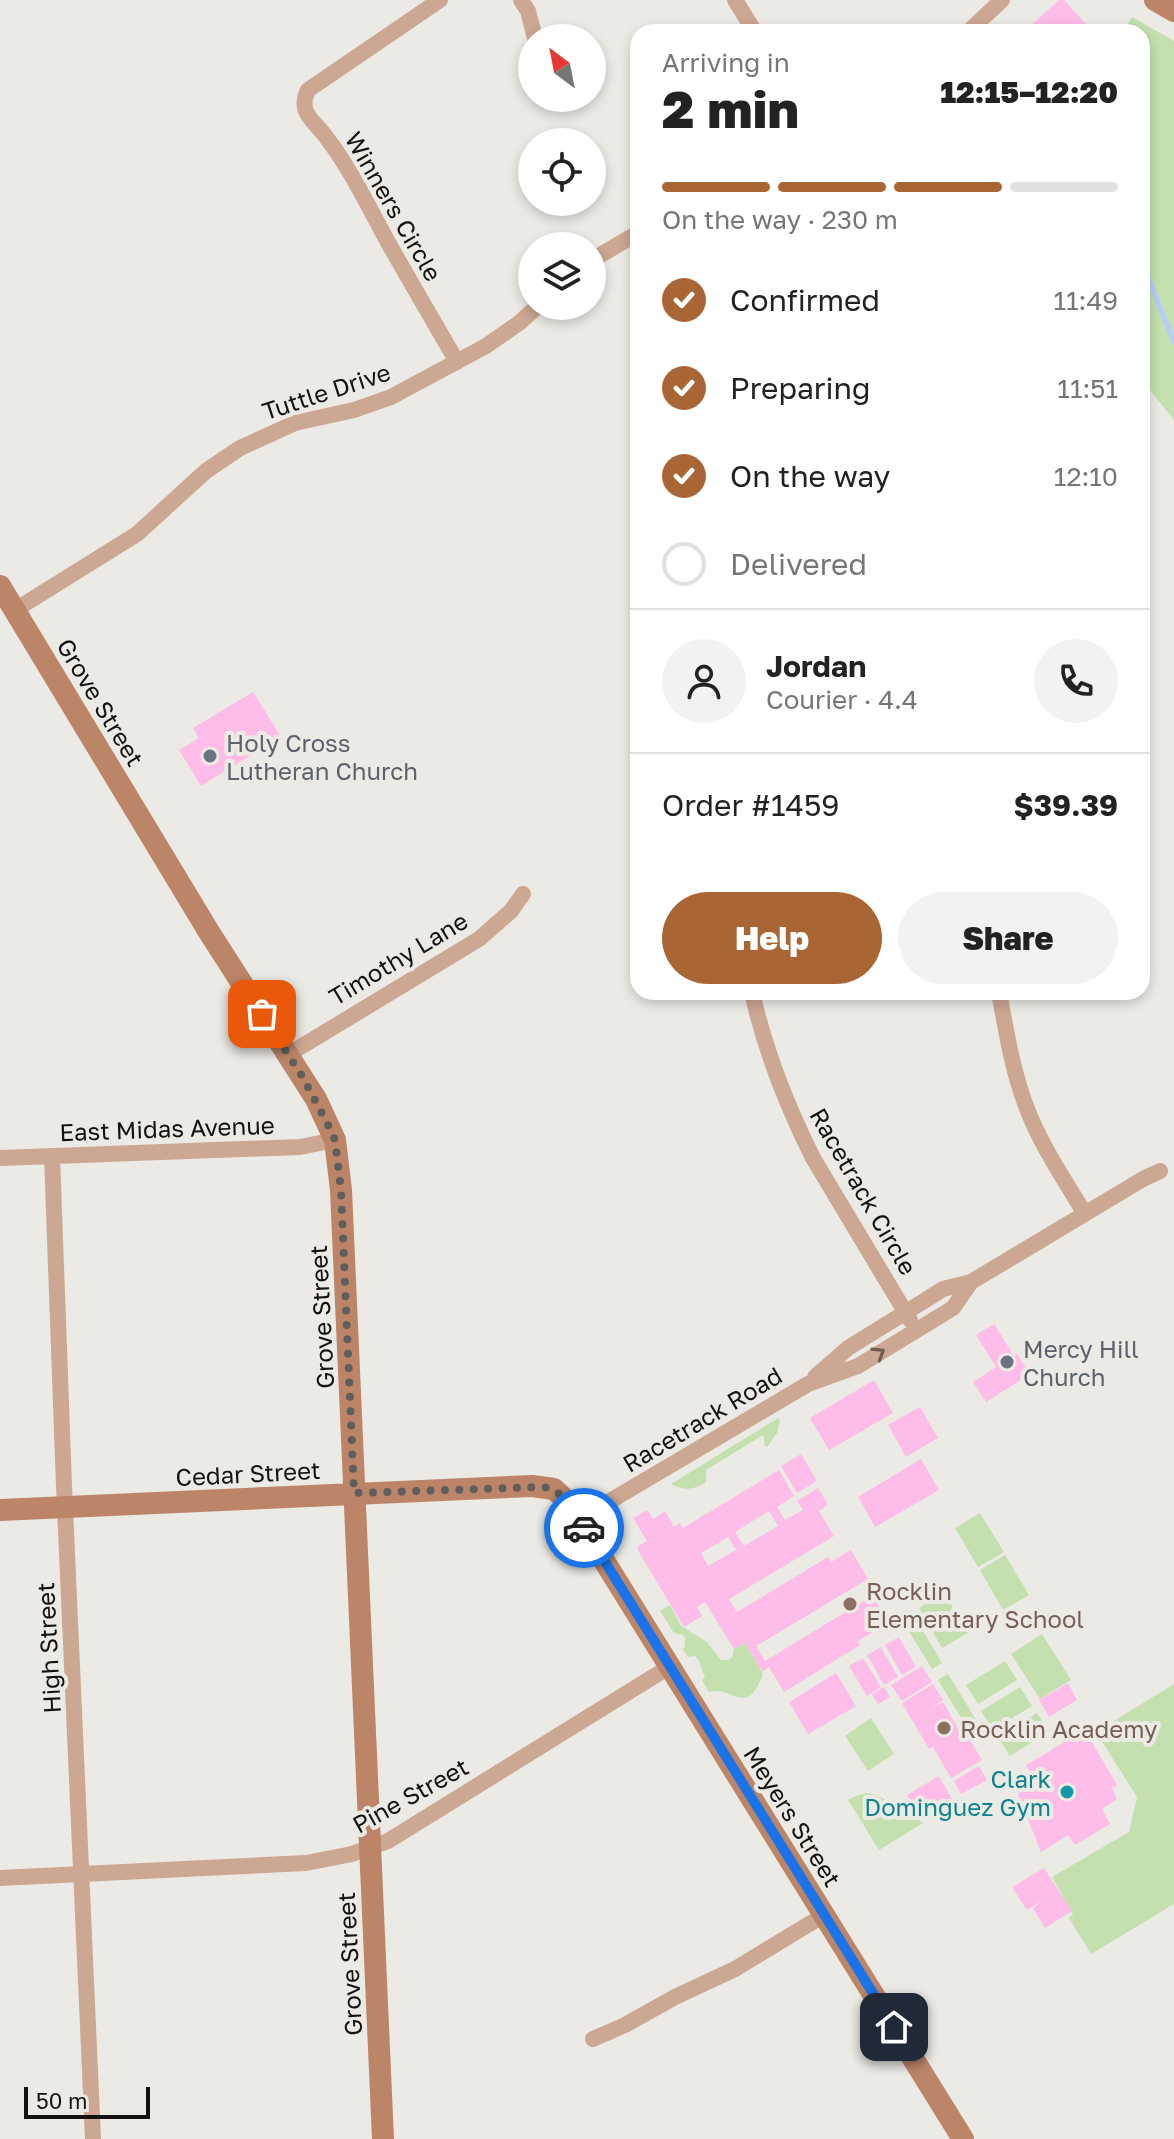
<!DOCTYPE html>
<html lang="en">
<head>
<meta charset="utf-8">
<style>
	:root { --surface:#fff; --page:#f2f2f2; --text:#222; --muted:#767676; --line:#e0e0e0; --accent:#a96634 }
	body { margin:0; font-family:"Golos Text",sans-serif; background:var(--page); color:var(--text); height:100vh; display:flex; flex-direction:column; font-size:30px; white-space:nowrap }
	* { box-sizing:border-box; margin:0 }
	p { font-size:26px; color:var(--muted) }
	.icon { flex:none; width:44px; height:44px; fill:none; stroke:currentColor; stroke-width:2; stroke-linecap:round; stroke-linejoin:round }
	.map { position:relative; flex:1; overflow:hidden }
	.side { position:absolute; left:630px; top:24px; width:520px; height:976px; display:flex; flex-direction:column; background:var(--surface); border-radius:24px; box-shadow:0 4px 12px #0003 }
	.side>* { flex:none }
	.needle { width:52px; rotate:328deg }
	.fabs { position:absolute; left:518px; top:24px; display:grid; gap:16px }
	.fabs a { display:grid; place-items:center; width:88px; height:88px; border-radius:50%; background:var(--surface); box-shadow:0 4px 12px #0003; font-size:40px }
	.scale { position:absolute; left:24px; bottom:20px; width:126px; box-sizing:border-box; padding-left:8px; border:4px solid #131210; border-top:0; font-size:22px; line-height:28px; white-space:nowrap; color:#131210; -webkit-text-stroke:6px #eceae4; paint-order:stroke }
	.pin { position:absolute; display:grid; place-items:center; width:68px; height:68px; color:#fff; margin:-34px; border-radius:16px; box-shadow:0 4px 12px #0006 }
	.courier { position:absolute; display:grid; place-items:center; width:80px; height:80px; margin:-40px; border:6px solid #1a73e8; border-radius:50%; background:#fff; color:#222; box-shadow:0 2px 10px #0007 }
	.headline em { font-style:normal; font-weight:800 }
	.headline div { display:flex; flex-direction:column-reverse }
	.headline { display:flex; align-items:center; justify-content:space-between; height:136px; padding:0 32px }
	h1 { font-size:52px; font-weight:800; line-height:60px }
	.bar { display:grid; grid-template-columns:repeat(4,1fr); gap:12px 8px; align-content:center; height:96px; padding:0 32px }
	.bar i { height:10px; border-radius:6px; background:var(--line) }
	.bar .selected { background:var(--accent) }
	.bar p { grid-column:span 4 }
	.line { display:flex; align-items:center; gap:20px; padding:0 32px; border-top:2px solid var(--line) }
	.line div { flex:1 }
	.round { display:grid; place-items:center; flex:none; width:84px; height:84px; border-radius:42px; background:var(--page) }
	ol { padding:0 32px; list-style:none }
	li { display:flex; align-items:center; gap:24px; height:88px }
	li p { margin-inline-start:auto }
	li .icon { padding:8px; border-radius:50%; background:var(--accent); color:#fff; stroke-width:4 }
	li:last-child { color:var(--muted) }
	li i { width:44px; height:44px; border:4px solid var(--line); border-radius:50% }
	.button { display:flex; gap:16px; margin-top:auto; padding:16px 32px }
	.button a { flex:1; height:92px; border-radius:48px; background:var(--accent); color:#fff; font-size:32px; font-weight:800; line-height:92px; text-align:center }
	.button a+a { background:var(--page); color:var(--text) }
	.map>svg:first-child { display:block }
	.green { fill:#c3e0ae }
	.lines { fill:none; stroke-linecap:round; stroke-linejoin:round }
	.stream { stroke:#b6cdfc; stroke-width:5 }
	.building { fill:#febce9; fill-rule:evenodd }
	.street { stroke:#cca792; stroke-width:16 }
	.secondary { stroke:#bc8567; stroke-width:22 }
	.oneway { stroke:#705c51 }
	.done { stroke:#5f5e5a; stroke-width:8; stroke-dasharray:0 14.4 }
	.route { stroke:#1a73e8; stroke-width:10 }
	.worship-dot { fill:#6b7280; stroke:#eceae4; stroke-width:3 }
	.education-dot { fill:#8d6e63; stroke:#eceae4; stroke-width:3 }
	.culture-dot { fill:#0f9aa8; stroke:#eceae4; stroke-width:3 }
	.labels { text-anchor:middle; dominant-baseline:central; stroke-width:8; stroke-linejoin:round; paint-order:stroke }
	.street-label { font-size:24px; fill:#131210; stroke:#eceae4 }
	.worship-label { font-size:24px; fill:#5b616d; stroke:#eceae4; text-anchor:start }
	.education-label { font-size:24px; fill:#785e54; stroke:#eceae4; text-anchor:start }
	.culture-label { font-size:24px; fill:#0d838f; stroke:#eceae4; text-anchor:end }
</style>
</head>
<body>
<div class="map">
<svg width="1174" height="2139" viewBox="0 0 1174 2139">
	<rect width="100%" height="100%" fill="#eceae4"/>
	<!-- green -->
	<path class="green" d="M1132,17L1174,41V420L1146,385L1142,374V32H1123Z
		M778,1418L780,1420L777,1433L767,1447L765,1446L763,1435L706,1470V1482C695,1490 683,1491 671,1484Z
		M980,1513L1004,1552L978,1567L955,1528Z
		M1005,1555L1029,1595L1003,1610L980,1570Z
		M944,1593L968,1633L942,1648L919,1608Z
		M670,1605L681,1626L707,1642L721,1660H728L732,1658L734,1649L745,1643L763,1674C746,1719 733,1685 709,1692L702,1680L705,1677L699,1661L695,1656L688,1657L683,1649L685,1647L684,1641L686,1639L683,1635L674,1633L660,1611Z
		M913,1614L942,1663L932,1669L902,1620Z
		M1042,1634L1071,1680L1040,1699L1011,1654Z
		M1005,1661L1017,1680L978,1704L966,1685Z
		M948,1674L978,1723L968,1729L938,1680Z
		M1174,1684V1904L1091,1954L1069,1918L1073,1914L1052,1877L1129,1832L1137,1797L1096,1732Z
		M1020,1687L1032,1706L993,1730L981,1711Z
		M1037,1713L1049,1732L1010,1756L998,1737Z
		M871,1718L894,1754L868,1771L845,1736Z
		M867,1793C885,1796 890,1805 904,1813C911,1817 917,1817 923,1823L879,1850L848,1800L858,1795Z"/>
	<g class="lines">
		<!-- stream -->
		<path class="stream" d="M1127,32L1130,27
			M1142,262L1174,342"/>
	</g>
	<!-- building -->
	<path class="building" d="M1059,0H1064L1093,32H1024Z
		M253,692L281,737L201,786L179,750L199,738L193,728Z
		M994,1324L1014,1356L1017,1354L1030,1374L986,1402L973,1382L996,1367L976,1335Z
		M874,1380L893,1413L829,1450L810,1418Z
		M920,1407L938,1438L906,1457L888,1425Z
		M801,1454L817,1481L797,1493L781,1466Z
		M921,1459L939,1490L875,1527L858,1497Z
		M779,1470L794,1496L777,1507L785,1520L803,1510L797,1501L818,1488L828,1505L819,1511L834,1536L729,1599L737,1612L828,1557L831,1562L851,1550L868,1579L756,1646L765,1661L872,1596L883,1613L870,1620L877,1630L858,1641L860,1645L784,1692L769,1667L762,1672L745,1643L734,1649L705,1602L697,1607L702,1616L684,1627L640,1554L637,1547L647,1541L633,1518L647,1510L653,1519L665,1511L674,1527L680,1523L683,1528ZM769,1511L778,1526L744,1546L735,1532ZM728,1537L736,1550L708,1566L701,1553Z
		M899,1637L916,1667L902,1675L885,1645Z
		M881,1647L898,1677L884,1685L867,1655Z
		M863,1658L881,1687L867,1696L849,1666Z
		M922,1666L932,1682L902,1701L891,1685Z
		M836,1673L856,1706L808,1734L789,1702Z
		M1068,1683L1077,1700L1049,1717L1039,1700Z
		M933,1684L943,1700L930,1709L943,1702L960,1732L964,1730L982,1760L951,1778L933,1747L929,1749L902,1703Z
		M884,1687L890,1697L878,1704L872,1694Z
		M1085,1730L1117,1785L1112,1788L1117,1799L1102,1809L1110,1824L1075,1845L1068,1835L1041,1852L1018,1794L1024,1790L1017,1778L1029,1771L1026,1765Z
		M979,1766L987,1780L961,1794L954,1781Z
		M939,1776L952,1799L921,1818L907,1795Z
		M1044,1868L1072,1911L1045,1928L1033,1908L1045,1899L1027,1910L1012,1887Z"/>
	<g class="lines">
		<!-- street -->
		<path class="street" d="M440,0L308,90C297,113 314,120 326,137C351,169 369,208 389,244C411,283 434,322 457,362
			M521,0L528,11L535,38
			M735,0L755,32
			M968,32L1002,0
			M592,260L638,233
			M15,610L137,534L206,471L240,448L295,423L354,410L391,397L486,346L519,323L538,306
			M752,992C765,1051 786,1104 813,1158L910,1320
			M999,992C1006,1030 1012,1069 1026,1106C1040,1144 1064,1179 1085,1214
			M289,1054L479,939L511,911L523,894
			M52,1156L64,1486L93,2139
			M0,1158L300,1147L335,1140
			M815,1377L848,1348L924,1301L943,1289L971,1282L1143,1179L1160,1171
			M578,1520L808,1384L858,1366L953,1308L971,1282
			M0,1878L306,1863L352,1854L388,1841L669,1667
			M593,2039L625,2025L675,1997L735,1969L824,1915"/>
		<!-- secondary -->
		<path class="secondary" d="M1155,0L1174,11
			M0,586L209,932L316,1099L335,1140L341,1190L383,2139
			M0,1510L532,1486L554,1489L567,1501L963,2139"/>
	</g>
	<!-- one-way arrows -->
	<defs><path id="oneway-chevron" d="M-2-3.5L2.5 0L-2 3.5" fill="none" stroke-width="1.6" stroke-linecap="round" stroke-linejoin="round" transform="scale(2)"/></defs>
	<use class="oneway" href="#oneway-chevron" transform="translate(879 1353) rotate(-32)"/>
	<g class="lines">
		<!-- done -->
		<path class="done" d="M262,1014L302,1076L327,1123L335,1140L341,1190L354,1493L543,1487C566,1491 572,1511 584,1528"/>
		<!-- route -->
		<path class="route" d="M584,1528L894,2027"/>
	</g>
	<!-- markers -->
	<g class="worship-dot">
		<circle cx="210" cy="756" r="8"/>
		<circle cx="1007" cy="1362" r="8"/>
	</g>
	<g class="education-dot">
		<circle cx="850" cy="1604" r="8"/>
		<circle cx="944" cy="1728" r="8"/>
	</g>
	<circle class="culture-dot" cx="1067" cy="1792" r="8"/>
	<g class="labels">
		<!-- street labels -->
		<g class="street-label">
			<text transform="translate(394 206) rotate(60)">Winners Circle</text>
			<text transform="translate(326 391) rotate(-18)">Tuttle Drive</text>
			<text transform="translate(101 702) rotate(59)">Grove Street</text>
			<text transform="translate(398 958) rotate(-31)">Timothy Lane</text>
			<text transform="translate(167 1128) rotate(-2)">East Midas Avenue</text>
			<text transform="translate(864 1191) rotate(60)">Racetrack Circle</text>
			<text transform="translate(321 1317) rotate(-93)">Grove Street</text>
			<text transform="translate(702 1419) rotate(-31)">Racetrack Road</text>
			<text transform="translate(248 1473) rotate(-3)">Cedar Street</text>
			<text transform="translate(48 1648) rotate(-93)">High Street</text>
			<text transform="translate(410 1795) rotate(-29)">Pine Street</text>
			<text transform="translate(793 1816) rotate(58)">Meyers Street</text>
			<text transform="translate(349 1964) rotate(-93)">Grove Street</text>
		</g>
		<!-- worship labels -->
		<g class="worship-label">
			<text x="226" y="742">Holy Cross<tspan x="226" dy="28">Lutheran Church</tspan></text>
			<text x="1023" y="1348">Mercy Hill<tspan x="1023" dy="28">Church</tspan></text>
		</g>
		<!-- education labels -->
		<g class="education-label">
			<text x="866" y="1590">Rocklin<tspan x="866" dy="28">Elementary School</tspan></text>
			<text x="960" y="1728">Rocklin Academy</text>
		</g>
		<!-- culture labels -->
		<g class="culture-label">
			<text x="1051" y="1778">Clark<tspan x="1051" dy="28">Dominguez Gym</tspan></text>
		</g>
	</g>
</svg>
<div class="fabs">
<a><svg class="needle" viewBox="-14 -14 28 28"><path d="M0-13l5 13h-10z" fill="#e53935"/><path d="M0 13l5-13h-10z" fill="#767676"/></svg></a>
<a><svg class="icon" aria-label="locate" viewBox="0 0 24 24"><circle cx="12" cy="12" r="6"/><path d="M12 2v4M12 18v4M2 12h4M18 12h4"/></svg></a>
<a><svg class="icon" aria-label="layers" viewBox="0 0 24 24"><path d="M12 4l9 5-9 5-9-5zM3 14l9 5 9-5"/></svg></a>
</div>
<div class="scale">50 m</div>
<div class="pin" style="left:262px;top:1014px;background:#ea580c"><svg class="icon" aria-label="bag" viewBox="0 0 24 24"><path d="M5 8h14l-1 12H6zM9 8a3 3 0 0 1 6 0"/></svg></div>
<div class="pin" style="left:894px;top:2027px;background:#1f2937"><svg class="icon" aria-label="home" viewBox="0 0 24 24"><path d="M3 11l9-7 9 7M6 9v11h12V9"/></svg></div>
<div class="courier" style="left:584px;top:1528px"><svg class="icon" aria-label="car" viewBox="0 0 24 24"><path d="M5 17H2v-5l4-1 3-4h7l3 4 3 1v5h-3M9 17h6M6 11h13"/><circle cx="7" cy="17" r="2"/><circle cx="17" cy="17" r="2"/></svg></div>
<section class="side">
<div class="headline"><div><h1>2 min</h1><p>Arriving in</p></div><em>12:15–12:20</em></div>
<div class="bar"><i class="selected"></i><i class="selected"></i><i class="selected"></i><i></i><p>On the way · 230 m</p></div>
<ol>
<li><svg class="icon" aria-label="check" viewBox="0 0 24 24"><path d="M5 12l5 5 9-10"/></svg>Confirmed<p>11:49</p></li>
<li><svg class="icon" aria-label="check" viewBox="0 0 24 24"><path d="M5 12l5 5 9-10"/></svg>Preparing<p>11:51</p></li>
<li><svg class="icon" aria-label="check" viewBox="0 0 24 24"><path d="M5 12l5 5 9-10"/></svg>On the way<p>12:10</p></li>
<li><i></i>Delivered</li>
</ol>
<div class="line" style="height:144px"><a class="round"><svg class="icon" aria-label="person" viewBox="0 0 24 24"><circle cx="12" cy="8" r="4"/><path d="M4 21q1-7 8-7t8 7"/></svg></a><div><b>Jordan</b><p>Courier · 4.4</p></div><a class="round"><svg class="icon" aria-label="phone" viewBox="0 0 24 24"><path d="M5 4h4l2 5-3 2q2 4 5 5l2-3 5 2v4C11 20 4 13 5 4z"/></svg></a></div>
<div class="line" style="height:104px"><div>Order #1459</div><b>$39.39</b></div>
<div class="button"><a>Help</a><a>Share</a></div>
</section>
</div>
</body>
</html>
